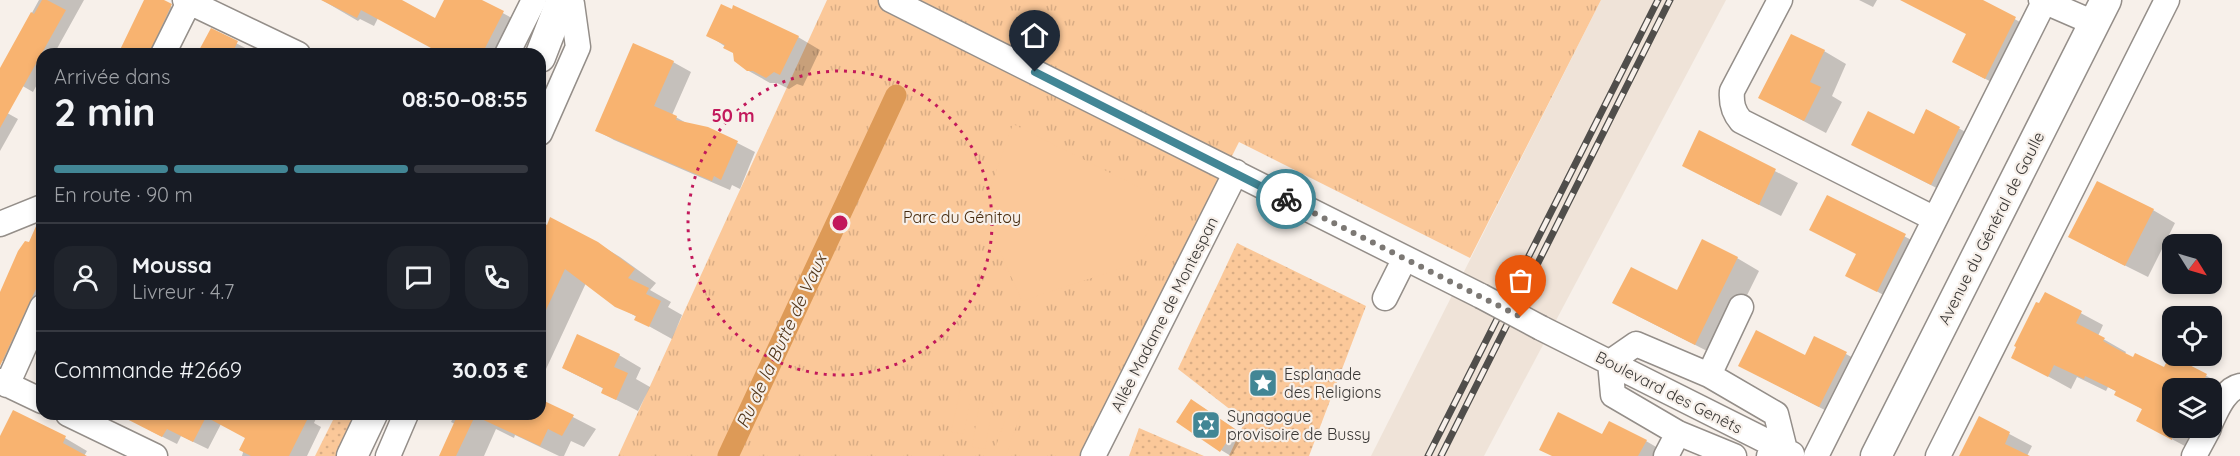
<!DOCTYPE html>
<html lang="fr">
<head>
<meta charset="utf-8">
<style>
	:root { --surface:#171b24; --page:#20242c; --text:#f1f3f6; --muted:#9ea1a6; --line:#363941; --accent:#428695 }
	body { margin:0; font-family:Quicksand,sans-serif; background:var(--page); color:var(--text); height:100vh; display:flex; flex-direction:column; font-size:22px; white-space:nowrap }
	* { box-sizing:border-box; margin:0 }
	p { font-size:20px; color:var(--muted) }
	.icon { flex:none; width:33px; height:33px; fill:none; stroke:currentColor; stroke-width:2; stroke-linecap:round; stroke-linejoin:round }
	.map { position:relative; flex:1; overflow:hidden }
	.drawer { position:absolute; left:36px; top:48px; width:510px; height:372px; display:flex; flex-direction:column; background:var(--surface); border-radius:18px; box-shadow:0 3px 9px #0003 }
	.drawer>* { flex:none }
	.needle { width:39px; rotate:127deg }
	.buttons { position:absolute; left:2162px; top:234px; display:grid; gap:12px }
	.buttons a { display:grid; place-items:center; width:60px; height:60px; border-radius:12px; background:var(--surface); box-shadow:0 3px 9px #0003; font-size:30px }
	.pin { position:absolute; display:grid; place-items:center; width:51px; height:51px; color:#fff; margin:-62px -26px; border-radius:50% 50% 50% 0; rotate:-45deg; box-shadow:0 0 6px #0007 }
	.pin .icon { rotate:45deg }
	.courier { position:absolute; display:grid; place-items:center; width:60px; height:60px; margin:-30px; border:4px solid #428695; border-radius:50%; background:#fff; color:#222; box-shadow:0 2px 8px #0007 }
	.overview em { font-style:normal; font-weight:700 }
	.overview div { display:flex; flex-direction:column-reverse }
	.overview { display:flex; align-items:center; justify-content:space-between; height:102px; padding:0 18px }
	h1 { font-size:39px; font-weight:700; line-height:45px }
	.bar { display:grid; grid-template-columns:repeat(4,1fr); gap:9px 6px; align-content:center; height:72px; padding:0 18px }
	.bar i { height:8px; border-radius:4px; background:var(--line) }
	.bar .active { background:var(--accent) }
	.bar p { grid-column:span 4 }
	.line { display:flex; align-items:center; gap:15px; padding:0 18px; border-top:2px solid var(--line) }
	.line div { flex:1 }
	.round { display:grid; place-items:center; flex:none; width:63px; height:63px; border-radius:18px; background:var(--page) }
	.map>svg:first-child { display:block }
	.built { fill:#efe3d8 }
	.grass { fill:url(#grass-dots) }
	.park { fill:url(#park-tufts) }
	.pitch { fill:#fbc899 }
	.shadow { fill:#0003; fill-rule:evenodd }
	.lines { fill:none; stroke-linecap:round; stroke-linejoin:round }
	.canal { stroke:#dd9a57; stroke-width:21 }
	.building { fill:#f8b370 }
	.minor-casing { stroke:#948e89; stroke-width:27 }
	.major-casing { stroke:#948e89; stroke-width:33 }
	.minor { stroke:#fff; stroke-width:24 }
	.major { stroke:#fff; stroke-width:30 }
	.rail-casing { stroke:#504e4b; stroke-width:7 }
	.rail { stroke:#f7f0ea; stroke-width:4.5; stroke-dasharray:14; stroke-linecap:butt }
	.minor-bridge-casing { stroke:#948e89; stroke-width:27; stroke-linecap:butt }
	.minor-bridge { stroke:#fff; stroke-width:24 }
	.done { stroke:#7c7874; stroke-width:6; stroke-dasharray:0 10.8 }
	.route { stroke:#428695; stroke-width:8 }
	.ring { fill:none; stroke:#c2185b; stroke-width:3; stroke-dasharray:3 6 }
	.labels { text-anchor:middle; dominant-baseline:central; stroke-width:4.5; stroke-linejoin:round; paint-order:stroke }
	.park-label { font-size:16px; fill:#472b0e; stroke:#f7f0ea }
	.street-label { font-size:16px; fill:#393735; stroke:#f7f0ea }
	.poi-label { font-size:16px; fill:#393735; stroke:#f7f0ea; text-anchor:start }
	.water-label { font-size:18px; font-style:italic; fill:#52361a; stroke:#f7f0ea }
	.centre { fill:#c2185b; stroke:#f7f0ea; stroke-width:3 }
	.ring-label { font-size:18px; text-anchor:middle; font-weight:bold; fill:#c2185b; stroke:#f7f0ea; stroke-width:4.5; stroke-linejoin:round; paint-order:stroke }
</style>
</head>
<body>
<div class="map">
<svg width="2240" height="456" viewBox="0 0 2240 456">
	<defs>
		<pattern id="grass-dots" width="8" height="8" patternUnits="userSpaceOnUse" patternTransform="scale(1.5)"><rect width="8" height="8" fill="#fbc899"/><path d="M2 2h.1M6 6h.1" fill="none" stroke="#d8ac84" stroke-width="1.8" stroke-linecap="round"/></pattern>
		<pattern id="park-tufts" width="24" height="20" patternUnits="userSpaceOnUse" patternTransform="scale(1.5)"><rect width="24" height="20" fill="#fbc899"/><path d="M3 7l-1-3M5 7V3M7 7l1-3M15 17l-1-3M17 17v-4M19 17l1-3" fill="none" stroke="#d8ac84"/></pattern>
	</defs>
	<rect width="100%" height="100%" fill="#f7f0ea"/>
	<!-- built -->
	<path class="built" d="M1601,0H1726L1484,456H1371Z"/>
	<!-- grass -->
	<path class="grass" d="M1237,243L1366,306L1309,456H1229L1245,421L1178,369Z
		M336,414H358L338,456H315Z
		M1139,428L1204,456H1129Z"/>
	<!-- park -->
	<path class="park" d="M827,0H1601L1470,258L1239,142L1082,456H618Z"/>
	<!-- pitch -->
	<path class="pitch" d="M1013,124L1164,200L1131,265L1022,301L982,211Z
		M961,386L973,389L964,434L951,432Z
		M980,401L993,403L985,449L972,447Z
		M1009,408L1021,412L1006,456L994,452Z"/>
	<!-- shadow -->
	<path class="shadow" d="M39,0H84L54,54H42V75L33,92L0,73V71Z
		M149,0H160L188,16L169,54H120Z
		M322,0H398L436,20L446,0H479L519,22L503,54H446L378,18L374,26L360,19L358,21Z
		M1859,0H1877L1873,7Z
		M1925,0H1979L2037,31L2007,90L1976,74L1967,34Z
		M211,30L251,51L250,54H199Z
		M708,35L798,37L820,50L803,86L797,84L789,89L777,83H770L747,70L735,53Z
		M1824,51L1846,64L1832,96L1842,102L1826,133L1760,98Z
		M673,62L691,72L672,115L690,125L708,128L755,152L740,189L732,185L730,190L614,140L596,130Z
		M0,109L18,119L0,151Z
		M1927,111L1982,141L1954,197L1853,145L1915,136Z
		M1700,132L1798,183L1781,216L1706,178Z
		M1828,197L1927,248L1900,304L1847,275L1857,254Z
		M2153,210L2175,223L2148,277L2092,249Z
		M42,224V314L17,367L0,360V295Z
		M540,233L597,243L620,257L656,283L650,290L671,302L668,307L682,315L672,339L636,319L637,317L616,305L586,283L540,382Z
		M1737,258L1759,271L1717,356L1636,315Z
		M2045,294L2103,325L2098,336L2126,352L2125,354L2134,359L2135,355L2165,369L2171,357L2229,388L2223,399L2226,400L2205,442L2202,440L2196,452L2138,421L2144,410L2116,394L2117,392L2108,387L2106,391L2077,377L2071,389L2013,357L2018,347L2016,346L2037,304L2039,305ZM2172,388H2211V428H2172Z
		M1846,354L1868,366L1842,419L1740,366Z
		M619,355L641,368L636,379L650,387L638,411L603,393L604,389L563,368Z
		M42,363V378L36,375Z
		M540,400L596,429L584,447L571,441L564,456H559L515,435L514,438L496,429L484,456H440L455,424L451,422L455,414H540Z
		M1202,407L1244,435L1231,456L1221,450Z
		M141,414H318L314,423L321,427L307,456H242L247,438L221,424L208,449L181,436L177,444L151,431Z
		M1979,418L2032,446L2027,456H1960Z
		M1603,436L1646,441L1668,454L1667,456H1553Z
		M65,438L87,451L84,456H7Z"/>
	<g class="lines">
		<!-- canal -->
		<path class="canal" d="M728,456L896,95"/>
	</g>
	<!-- building -->
	<path class="building" d="M42,0H47L66,10L0,128V68L31,12L34,14Z
		M144,0H164L172,4L149,54H118Z
		M321,0H402L435,18L444,0H482L504,11L482,54H442L361,10L357,18Z
		M1900,0H1983L2016,17L1985,79L1952,62L1966,34Z
		M721,4L732,9L733,5L799,36L780,75L774,72L766,78L753,71H747L734,61L733,53L723,48L725,45L706,36Z
		M211,28L238,41L232,54H197Z
		M1791,34L1825,50L1810,82L1821,87L1804,121L1758,98Z
		M633,43L674,61L654,106L677,116L676,120L708,127L738,141L721,180L714,176L712,181L595,131Z
		M1926,109L1960,127L1931,185L1851,145L1868,111L1914,134Z
		M1699,130L1776,169L1759,205L1682,166Z
		M2097,181L2154,209L2125,266L2068,237Z
		M1827,195L1906,234L1877,292L1845,276L1856,254L1809,230Z
		M550,217L598,242L635,269L628,278L649,288L646,294L661,301L649,327L634,320L636,316L615,307L565,269L540,323V221L547,225Z
		M42,222V276L0,366V292L18,251L25,241L29,242L37,224Z
		M1702,239L1738,257L1695,345L1612,303L1631,267L1677,290Z
		M2045,292L2082,311L2076,323L2105,338L2103,341L2117,349L2133,357L2135,353L2164,367L2170,355L2207,374L2200,388H2172V440L2136,421L2142,409L2114,395L2116,391L2085,376L2084,379L2054,365L2048,377L2011,358L2016,347L2014,346L2036,302L2039,303Z
		M1756,330L1805,355L1814,336L1847,352L1819,407L1738,366Z
		M577,334L620,354L614,367L628,373L616,400L601,393L603,388L562,368Z
		M540,399L574,415L562,436L548,429L540,446L475,416L456,456H439L458,414H540Z
		M1191,399L1235,429L1220,452L1176,422Z
		M13,410L66,436L63,443L87,456H0V436Z
		M1558,412L1602,434L1609,421L1647,440L1638,456H1552L1539,450Z
		M117,414H310L289,456H251L239,450L245,438L206,417L193,442L167,429L162,437Z
		M1979,416L2010,432L2005,444L2030,456H1959Z"/>
	<g class="lines">
		<!-- minor casing -->
		<g class="minor-casing">
			<path id="minor" d="M185,0L298,54
				M891,0L1481,296
				M1780,0L1732,91C1731,103 1733,112 1741,121L1935,219
				M2041,0L2094,23
				M163,54L189,2
				M507,54L534,0
				M540,133L578,47L572,4
				M0,224L42,207
				M1385,298L1405,258
				M1541,328L1792,454
				M1709,375L1741,307
				M0,381L42,401
				M7,385L42,307
				M68,414L155,456
				M2211,422C2217,409 2225,389 2240,386
				M388,456L406,414
				M1093,456L1236,172
				M1666,456L1678,433
				M1734,456L1678,433L1613,395L1610,362L1636,344L1709,375L1776,414L1785,450L1769,456
				M1816,456L2045,0
				M1938,456L2167,0
				M2194,456L2209,428"/>
		</g>
		<!-- major casing -->
		<g class="major-casing">
			<path id="major" d="M540,57L562,0
				M352,456L372,414
				M1876,456L2106,0"/>
		</g>
		<!-- minor -->
		<use href="#minor" class="minor"/>
		<!-- major -->
		<use href="#major" class="major"/>
		<!-- rail casing -->
		<g class="rail-casing">
			<path id="rail" d="M1428,456L1658,0
				M1441,456L1670,0"/>
		</g>
		<!-- rail -->
		<use href="#rail" class="rail"/>
		<!-- minor-bridge casing -->
		<g class="minor-bridge-casing">
			<path id="minor-bridge" d="M1481,296L1541,328"/>
		</g>
		<!-- minor-bridge -->
		<use href="#minor-bridge" class="minor-bridge"/>
	</g>
	<g class="lines">
		<!-- done -->
		<path class="done" d="M1286,199L1521,317"/>
		<!-- route -->
		<path class="route" d="M1035,72L1286,199"/>
	</g>
	<!-- distance rings -->
	<circle class="ring" cx="840" cy="223" r="152"/>
	<!-- icons -->
	<defs>
		<g id="sight-square" transform="scale(1.5)"><rect x="-9" y="-9" width="18" height="18" rx="4" fill="#428695" stroke="#f7f0ea"/><path d="M0-6L1.8-2.2L6-1.7L2.9 1.2L3.7 5.4L0 3.3L-3.7 5.4L-2.9 1.2L-6-1.7L-1.8-2.2Z" fill="#fff"/></g>
		<g id="synagogue-square" transform="scale(1.5)"><rect x="-9" y="-9" width="18" height="18" rx="4" fill="#428695" stroke="#f7f0ea"/><path d="M0-6.5L5.6 3.2H-5.6ZM0 6.5L5.6-3.2H-5.6Z" fill="#fff"/></g>
	</defs>
	<g fill-rule="evenodd">
		<use href="#sight-square" x="1263" y="383"/>
		<use href="#synagogue-square" x="1206" y="425"/>
	</g>
	<g class="labels">
		<!-- park labels -->
		<g class="park-label">
			<text x="962" y="217">Parc du Génitoy</text>
		</g>
		<!-- street labels -->
		<g class="street-label">
			<text transform="translate(1991 228) rotate(-63)">Avenue du Général de Gaulle</text>
			<text transform="translate(1164 314) rotate(-63)">Allée Madame de Montespan</text>
			<text transform="translate(1669 392) rotate(27)">Boulevard des Genêts</text>
		</g>
		<!-- poi labels -->
		<g class="poi-label">
			<text x="1284" y="374">Esplanade<tspan x="1284" dy="18">des Religions</tspan></text>
			<text x="1227" y="416">Synagogue<tspan x="1227" dy="18">provisoire de Bussy</tspan></text>
		</g>
		<!-- water labels -->
		<g class="water-label">
			<text transform="translate(781 341) rotate(-65)">Ru de la Butte de Vaux</text>
		</g>
	</g>
	<circle cx="840" cy="223" r="9" class="centre"/>
	<g class="ring-label">
		<text x="733" y="122">50 m</text>
	</g>
</svg>
<div class="buttons">
<a><svg class="needle" viewBox="-14 -14 28 28"><path d="M0-13l5 13h-10z" fill="#e53935"/><path d="M0 13l5-13h-10z" fill="#9ea1a6"/></svg></a>
<a><svg class="icon" aria-label="locate" viewBox="0 0 24 24"><circle cx="12" cy="12" r="6"/><path d="M12 2v4M12 18v4M2 12h4M18 12h4"/></svg></a>
<a><svg class="icon" aria-label="layers" viewBox="0 0 24 24"><path d="M12 4l9 5-9 5-9-5zM3 14l9 5 9-5"/></svg></a>
</div>
<div class="pin" style="left:1521px;top:317px;background:#ea580c"><svg class="icon" aria-label="bag" viewBox="0 0 24 24"><path d="M5 8h14l-1 12H6zM9 8a3 3 0 0 1 6 0"/></svg></div>
<div class="pin" style="left:1035px;top:72px;background:#1f2937"><svg class="icon" aria-label="home" viewBox="0 0 24 24"><path d="M3 11l9-7 9 7M6 9v11h12V9"/></svg></div>
<div class="courier" style="left:1286px;top:199px"><svg class="icon" aria-label="bike" viewBox="0 0 24 24"><circle cx="6" cy="16" r="4"/><circle cx="18" cy="16" r="4"/><path d="M6 16l4-8h5l3 8M10 8l3 8H6M13 5h3"/></svg></div>
<section class="drawer">
<div class="overview"><div><h1>2 min</h1><p>Arrivée dans</p></div><em>08:50–08:55</em></div>
<div class="bar"><i class="active"></i><i class="active"></i><i class="active"></i><i></i><p>En route · 90 m</p></div>
<div class="line" style="height:108px"><a class="round"><svg class="icon" aria-label="person" viewBox="0 0 24 24"><circle cx="12" cy="8" r="4"/><path d="M4 21q1-7 8-7t8 7"/></svg></a><div><b>Moussa</b><p>Livreur · 4.7</p></div><a class="round"><svg class="icon" aria-label="chat" viewBox="0 0 24 24"><path d="M4 5h16v11H9l-5 4z"/></svg></a><a class="round"><svg class="icon" aria-label="phone" viewBox="0 0 24 24"><path d="M5 4h4l2 5-3 2q2 4 5 5l2-3 5 2v4C11 20 4 13 5 4z"/></svg></a></div>
<div class="line" style="height:78px"><div>Commande #2669</div><b>30.03 €</b></div>
</section>
</div>
</body>
</html>
